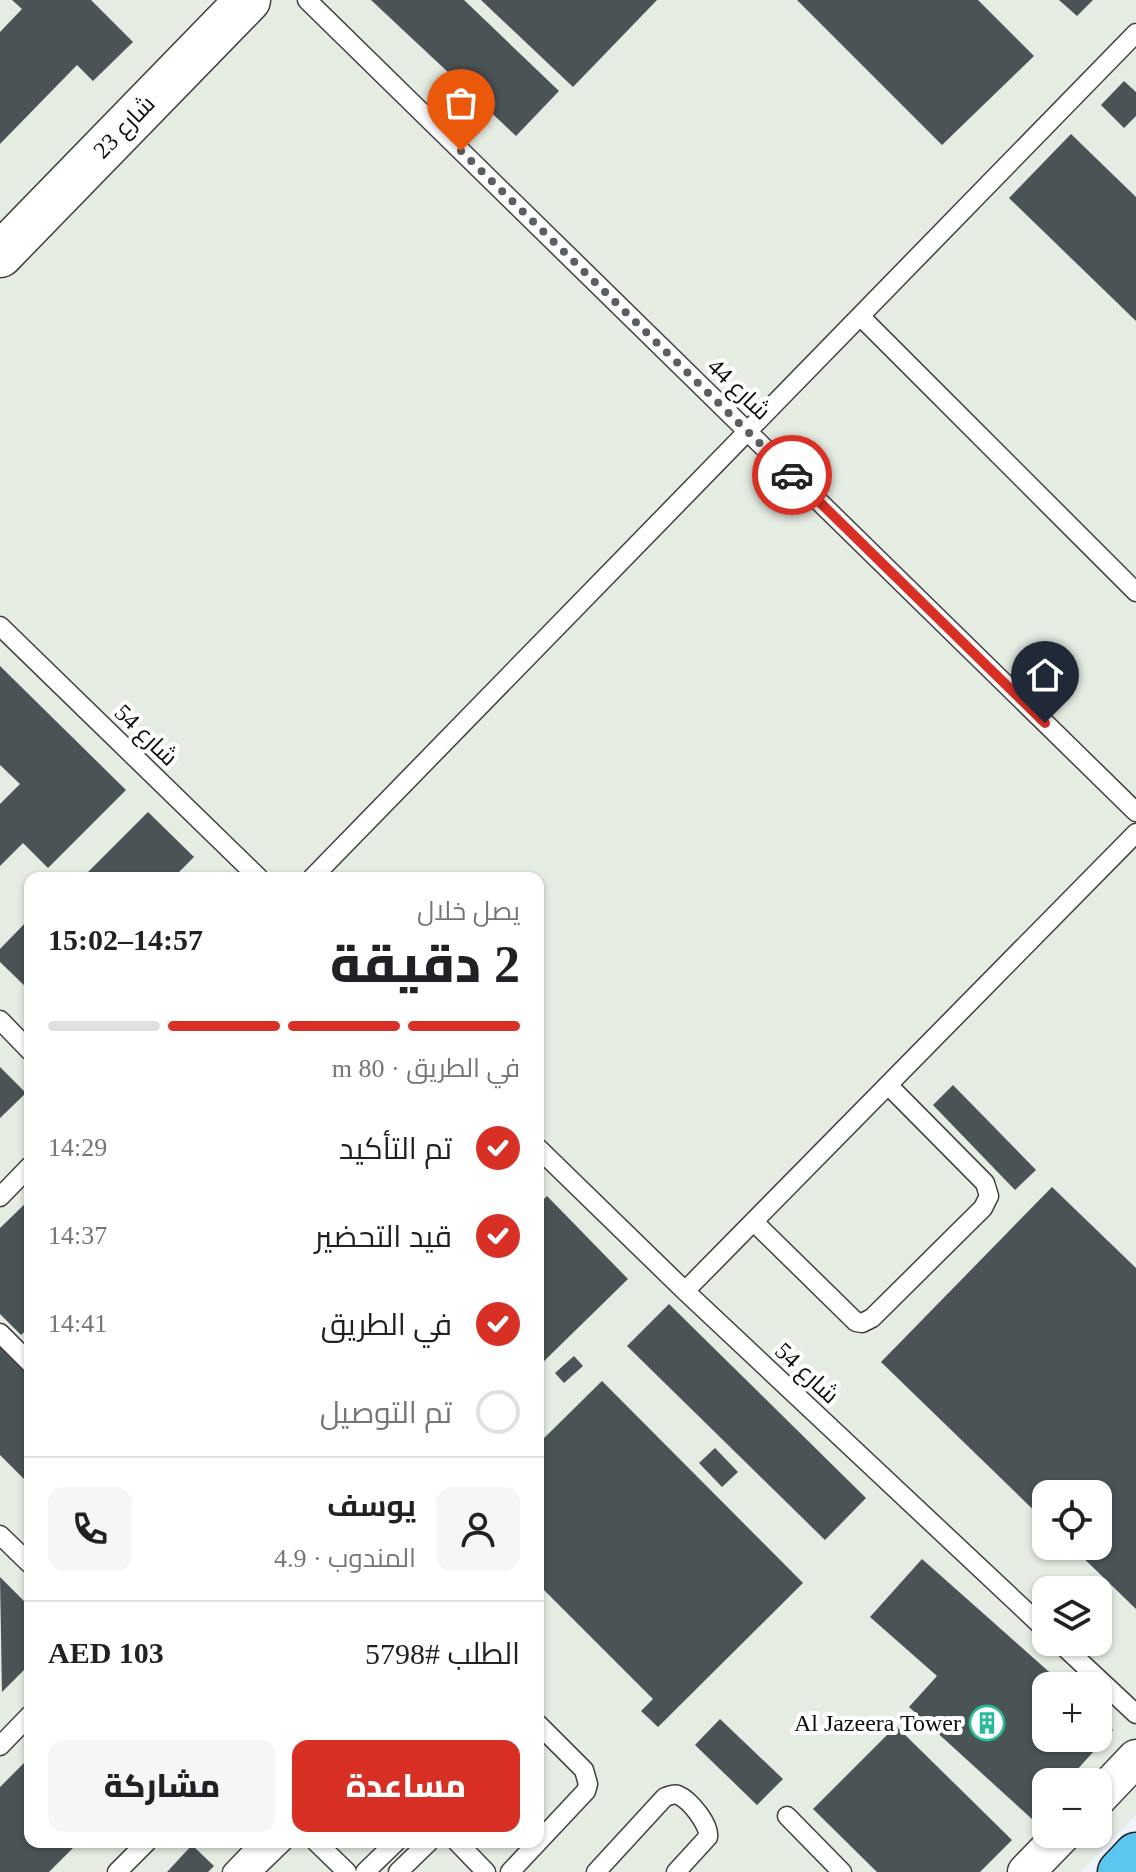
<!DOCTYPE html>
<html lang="ar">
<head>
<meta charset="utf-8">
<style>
	:root { --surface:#fff; --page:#f6f6f6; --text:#202124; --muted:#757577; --line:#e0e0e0; --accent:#d93025 }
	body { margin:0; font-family:"Times New Roman",Cairo,serif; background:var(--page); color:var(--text); direction:rtl; height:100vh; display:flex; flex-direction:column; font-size:30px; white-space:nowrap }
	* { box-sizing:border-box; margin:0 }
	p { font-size:26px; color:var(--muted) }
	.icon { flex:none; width:44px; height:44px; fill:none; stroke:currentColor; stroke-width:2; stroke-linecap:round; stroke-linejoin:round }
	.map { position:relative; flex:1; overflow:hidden; direction:ltr }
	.panel { position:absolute; left:24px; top:872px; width:520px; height:976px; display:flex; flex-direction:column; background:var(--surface); border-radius:16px; box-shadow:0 2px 6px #0004; direction:rtl }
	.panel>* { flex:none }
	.controls { position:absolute; left:1032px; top:1480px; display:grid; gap:16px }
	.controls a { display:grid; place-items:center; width:80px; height:80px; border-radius:16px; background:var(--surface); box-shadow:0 2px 6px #0004; font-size:40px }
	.pin { position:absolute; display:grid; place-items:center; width:68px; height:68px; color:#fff; margin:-82px -34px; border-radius:50% 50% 50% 0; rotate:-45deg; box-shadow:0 0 8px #0007 }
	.pin .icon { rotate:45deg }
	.courier { position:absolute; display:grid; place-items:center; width:80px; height:80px; margin:-40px; border:6px solid #d93025; border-radius:50%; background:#fff; color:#222; box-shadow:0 2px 10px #0007 }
	.headline em { font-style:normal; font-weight:800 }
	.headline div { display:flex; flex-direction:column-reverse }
	.headline { display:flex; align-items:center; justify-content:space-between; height:136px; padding:0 24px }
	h1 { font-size:52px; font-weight:800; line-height:60px }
	.bar { display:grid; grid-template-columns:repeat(4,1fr); gap:12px 8px; align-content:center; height:96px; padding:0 24px }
	.bar i { height:10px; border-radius:6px; background:var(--line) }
	.bar .on { background:var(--accent) }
	.bar p { grid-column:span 4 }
	.line { display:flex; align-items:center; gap:20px; padding:0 24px; border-top:2px solid var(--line) }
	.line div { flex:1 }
	.round { display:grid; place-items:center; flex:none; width:84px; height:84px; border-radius:16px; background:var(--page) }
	ol { padding:0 24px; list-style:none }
	li { display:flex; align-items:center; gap:24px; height:88px }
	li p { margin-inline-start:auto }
	li .icon { padding:8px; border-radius:50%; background:var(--accent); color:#fff; stroke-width:4 }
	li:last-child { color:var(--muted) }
	li i { width:44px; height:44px; border:4px solid var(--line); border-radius:50% }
	.primary-button { display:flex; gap:16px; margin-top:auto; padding:16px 24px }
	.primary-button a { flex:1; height:92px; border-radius:16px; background:var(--accent); color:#fff; font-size:32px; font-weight:800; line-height:92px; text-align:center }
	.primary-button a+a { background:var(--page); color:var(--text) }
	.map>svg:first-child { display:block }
	.industrial { fill:#e5ece2; fill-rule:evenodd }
	.building { fill:#4a5356 }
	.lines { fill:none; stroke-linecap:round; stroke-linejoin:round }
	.service-casing { stroke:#404040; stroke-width:21 }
	.minor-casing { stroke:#404040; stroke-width:39 }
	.tertiary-casing { stroke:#404040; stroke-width:47 }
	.motorway-casing { stroke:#1e1e1e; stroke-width:47 }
	.service { stroke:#fff; stroke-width:18 }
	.minor { stroke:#fff; stroke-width:36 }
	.tertiary { stroke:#fff; stroke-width:44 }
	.motorway { stroke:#5bc7f0; stroke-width:44 }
	.done { stroke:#5c5e61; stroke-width:8; stroke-dasharray:0 14.4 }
	.route { stroke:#d93025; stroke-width:10 }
	.labels { text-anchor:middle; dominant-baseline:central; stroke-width:8; stroke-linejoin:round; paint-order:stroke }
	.street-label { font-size:24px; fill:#0d0d0d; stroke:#fff }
	.poi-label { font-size:24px; fill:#0d0d0d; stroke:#fff; text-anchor:end }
</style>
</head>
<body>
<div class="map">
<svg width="1136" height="1872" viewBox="0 0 1136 1872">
	<rect width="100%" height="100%" fill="#eef4fe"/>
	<!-- industrial -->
	<path class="industrial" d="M0,0H1136V1815L1081,1872H0ZM30,878H538V1842H30ZM1046,1494H1098V1546H1046ZM1046,1590H1098V1642H1046ZM1046,1686H1098V1738H1046ZM1046,1782H1098V1834H1046Z"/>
	<!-- building -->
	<path class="building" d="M12,0H91L133,42L93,81L77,65L0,144V32L22,9Z
		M371,0H464L559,91L516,136Z
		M481,0H657L573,87Z
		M797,0H978L1034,56L942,145Z
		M1059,0H1093L1077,16Z
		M1124,81L1136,92V116L1124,128L1101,105Z
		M1071,134L1136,197V321L1009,198Z
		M0,666L126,790L48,868L23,843L0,866V804L20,784L0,765Z
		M148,812L194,857L173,878H82Z
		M30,918V991L0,962V949Z
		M0,1067L26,1093L0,1118Z
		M953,1085L1036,1170L1015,1190L933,1105Z
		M1052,1187L1136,1268V1609L1071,1546H1098V1494H1046V1522L881,1362Z
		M547,1196L628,1279L538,1367V1205Z
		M30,1199V1327L21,1335L0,1314V1228Z
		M669,1304L866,1498L825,1540L627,1346Z
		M0,1346L30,1376V1485L0,1455Z
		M574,1356L583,1366L564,1383L555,1373Z
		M602,1381L803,1583L658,1727L641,1711L653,1699L538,1584V1444Z
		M715,1448L738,1472L722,1487L699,1463Z
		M922,1559L1065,1686H1046V1738H1098V1716L1113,1730L1066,1782H1046V1804L1032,1819L909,1707L937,1676L870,1617Z
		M0,1577L30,1607V1664L2,1692Z
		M720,1719L783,1779L757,1805L695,1745Z
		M896,1726L1012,1840L980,1872H877L813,1809Z
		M30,1757V1842H79L49,1872H0V1787Z
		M192,1845L214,1866L208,1872H167Z"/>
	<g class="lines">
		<!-- service casing -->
		<g class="service-casing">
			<path id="service" d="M307,0L1136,812
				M860,316L1136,592
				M0,626L259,878
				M312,878L1136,33
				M0,1020L30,1051
				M538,1148L685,1291L1046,1630
				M0,1197L30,1166
				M754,1222L856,1322L862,1323L872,1318L983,1208L989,1196L985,1183L888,1085
				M685,1291L1136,833
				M0,1333L30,1363
				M0,1535L30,1564
				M1059,1642L1136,1714
				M0,1746L30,1715
				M787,1816L842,1872
				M316,1842L347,1872
				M457,1842L486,1872
				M117,1872L147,1842
				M232,1872L261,1842
				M252,1872L283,1842
				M365,1872L396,1842
				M398,1872L429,1842
				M510,1872L586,1791L588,1784L584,1770L538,1724
				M596,1872L665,1797C670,1796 673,1793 678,1795C690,1800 710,1825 708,1837L676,1872"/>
		</g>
		<!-- minor casing -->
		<g class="minor-casing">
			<path id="minor" d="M1098,1798L1136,1758
				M1026,1872L1063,1834"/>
		</g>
		<!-- tertiary casing -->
		<g class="tertiary-casing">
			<path id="tertiary" d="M0,255L248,0"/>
		</g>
		<!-- motorway casing -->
		<g class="motorway-casing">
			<path id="motorway" d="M1120,1872L1136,1855"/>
		</g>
		<!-- service -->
		<use href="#service" class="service"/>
		<!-- minor -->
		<use href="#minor" class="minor"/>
		<!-- tertiary -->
		<use href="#tertiary" class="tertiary"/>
		<!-- motorway -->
		<use href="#motorway" class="motorway"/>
	</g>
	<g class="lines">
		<!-- done -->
		<path class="done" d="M461,151L792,475"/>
		<!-- route -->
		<path class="route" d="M792,475L1045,723"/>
	</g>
	<!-- icons -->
	<defs>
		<g id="building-ring" transform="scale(1.8)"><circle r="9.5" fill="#fff" stroke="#29b998" stroke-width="1.5"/><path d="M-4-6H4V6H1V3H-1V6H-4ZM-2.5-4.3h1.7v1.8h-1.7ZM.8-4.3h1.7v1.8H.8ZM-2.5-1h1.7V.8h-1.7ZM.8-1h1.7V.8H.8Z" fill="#29b998"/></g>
	</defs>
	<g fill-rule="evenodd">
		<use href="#building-ring" x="987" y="1723"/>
	</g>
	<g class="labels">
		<!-- street labels -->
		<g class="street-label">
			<text transform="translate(124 127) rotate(-46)">شارع 23</text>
			<text transform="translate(739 389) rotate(44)">شارع 44</text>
			<text transform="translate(146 735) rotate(44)">شارع 54</text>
			<text transform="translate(807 1373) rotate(43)">شارع 54</text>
		</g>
		<!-- poi labels -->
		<g class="poi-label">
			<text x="961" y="1723">Al Jazeera Tower</text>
		</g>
	</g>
</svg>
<div class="controls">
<a><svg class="icon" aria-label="locate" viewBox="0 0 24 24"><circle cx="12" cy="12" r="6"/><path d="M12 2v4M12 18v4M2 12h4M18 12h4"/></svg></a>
<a><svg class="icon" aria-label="layers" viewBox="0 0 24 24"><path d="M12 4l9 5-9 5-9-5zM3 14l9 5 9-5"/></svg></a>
<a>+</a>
<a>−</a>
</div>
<div class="pin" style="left:461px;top:151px;background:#ea580c"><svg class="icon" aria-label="bag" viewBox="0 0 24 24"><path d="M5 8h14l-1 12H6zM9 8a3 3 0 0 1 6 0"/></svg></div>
<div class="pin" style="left:1045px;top:723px;background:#1f2937"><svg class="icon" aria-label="home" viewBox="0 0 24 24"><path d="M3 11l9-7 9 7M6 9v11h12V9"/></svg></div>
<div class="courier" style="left:792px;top:475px"><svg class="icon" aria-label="car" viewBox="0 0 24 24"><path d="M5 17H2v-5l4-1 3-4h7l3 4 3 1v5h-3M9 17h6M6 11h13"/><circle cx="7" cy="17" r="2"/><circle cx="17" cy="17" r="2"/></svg></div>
<section class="panel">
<div class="headline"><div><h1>2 دقيقة</h1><p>يصل خلال</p></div><em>14:57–15:02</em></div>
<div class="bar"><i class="on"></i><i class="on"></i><i class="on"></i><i></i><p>في الطريق · 80 m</p></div>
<ol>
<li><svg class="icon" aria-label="check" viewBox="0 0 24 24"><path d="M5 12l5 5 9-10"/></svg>تم التأكيد<p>14:29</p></li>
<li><svg class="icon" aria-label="check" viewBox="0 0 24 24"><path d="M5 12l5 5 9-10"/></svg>قيد التحضير<p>14:37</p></li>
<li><svg class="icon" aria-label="check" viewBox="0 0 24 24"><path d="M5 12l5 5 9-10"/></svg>في الطريق<p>14:41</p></li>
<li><i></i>تم التوصيل</li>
</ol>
<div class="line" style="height:144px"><a class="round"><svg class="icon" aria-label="person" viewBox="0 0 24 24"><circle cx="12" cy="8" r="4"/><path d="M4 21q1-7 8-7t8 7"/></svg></a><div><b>يوسف</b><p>المندوب · 4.9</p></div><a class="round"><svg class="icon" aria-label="phone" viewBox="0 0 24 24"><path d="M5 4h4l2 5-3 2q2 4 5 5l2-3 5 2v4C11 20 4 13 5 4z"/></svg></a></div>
<div class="line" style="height:104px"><div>الطلب #5798</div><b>AED 103</b></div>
<div class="primary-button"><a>مساعدة</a><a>مشاركة</a></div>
</section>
</div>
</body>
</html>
